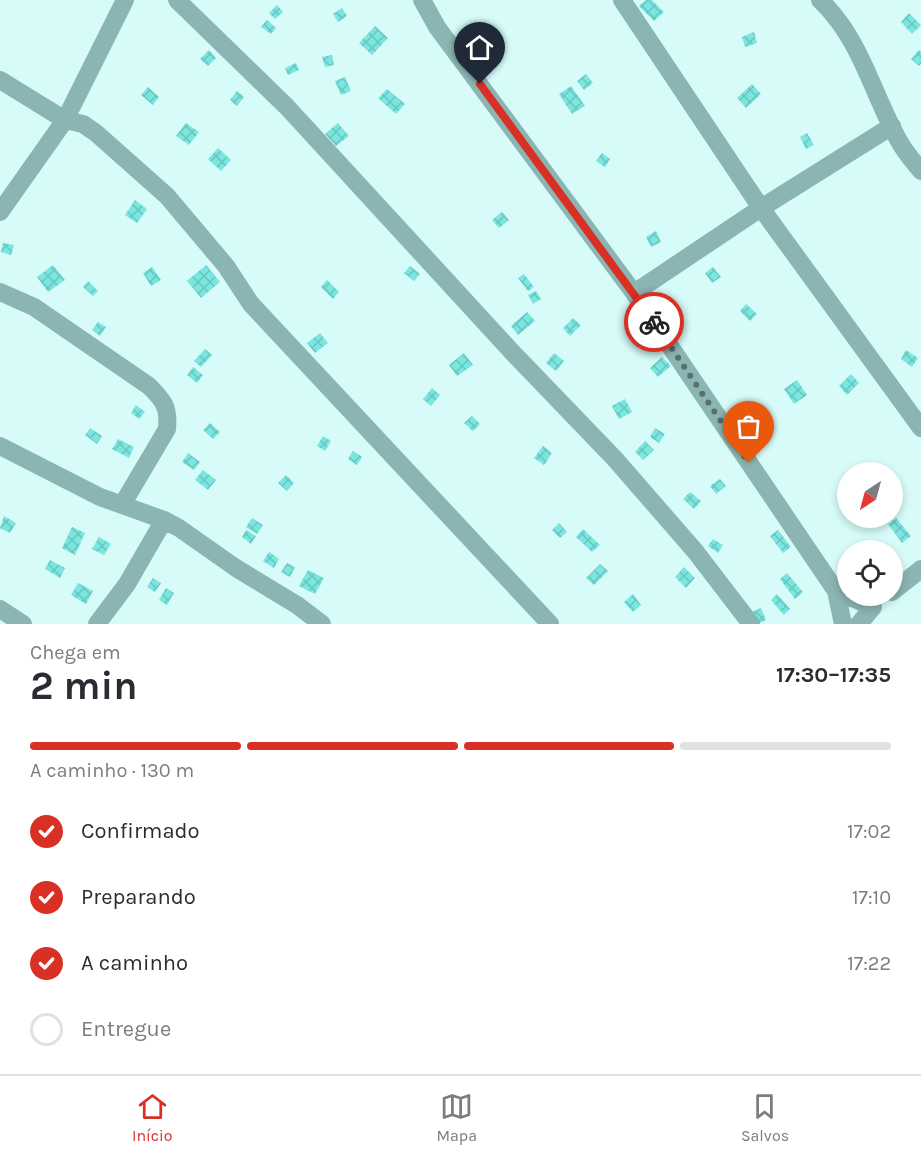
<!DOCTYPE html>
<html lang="pt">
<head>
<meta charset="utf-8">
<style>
	:root { --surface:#fff; --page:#f2f2f3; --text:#2b2b33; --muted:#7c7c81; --line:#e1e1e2; --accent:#d93025 }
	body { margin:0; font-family:Karla,sans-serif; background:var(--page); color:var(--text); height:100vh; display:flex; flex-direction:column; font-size:22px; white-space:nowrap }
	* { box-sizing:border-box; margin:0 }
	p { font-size:20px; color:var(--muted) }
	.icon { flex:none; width:33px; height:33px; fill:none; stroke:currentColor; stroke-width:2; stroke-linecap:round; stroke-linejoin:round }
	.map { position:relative; height:624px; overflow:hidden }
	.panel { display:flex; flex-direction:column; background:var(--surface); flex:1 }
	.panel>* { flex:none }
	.needle { width:39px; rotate:216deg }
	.buttons { position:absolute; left:837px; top:462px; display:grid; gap:12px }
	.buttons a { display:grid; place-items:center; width:66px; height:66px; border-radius:50%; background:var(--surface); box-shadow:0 3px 9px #0003; font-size:30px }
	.pin { position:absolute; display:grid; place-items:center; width:51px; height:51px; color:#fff; margin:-62px -26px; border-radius:50% 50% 50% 0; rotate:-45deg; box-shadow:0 0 6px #0007 }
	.pin .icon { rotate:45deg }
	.courier { position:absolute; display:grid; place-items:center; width:60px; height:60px; margin:-30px; border:4px solid #d93025; border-radius:50%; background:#fff; color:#222; box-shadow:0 2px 8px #0007 }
	.head em { font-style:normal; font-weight:700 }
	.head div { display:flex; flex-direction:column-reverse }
	.head { display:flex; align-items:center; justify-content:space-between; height:102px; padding:0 30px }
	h1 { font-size:39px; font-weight:700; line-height:45px }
	.bar { display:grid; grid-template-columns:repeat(4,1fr); gap:9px 6px; align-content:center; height:72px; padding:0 30px }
	.bar i { height:8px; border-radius:4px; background:var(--line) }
	.bar .active { background:var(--accent) }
	.bar p { grid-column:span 4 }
	ol { padding:0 30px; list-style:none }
	li { display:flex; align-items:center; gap:18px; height:66px }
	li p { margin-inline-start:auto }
	li .icon { padding:6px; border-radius:50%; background:var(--accent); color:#fff; stroke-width:4 }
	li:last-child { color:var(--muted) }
	li i { width:33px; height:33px; border:3px solid var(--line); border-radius:50% }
	.tab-bar { display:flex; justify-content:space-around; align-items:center; height:84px; border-top:2px solid var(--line); background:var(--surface); font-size:16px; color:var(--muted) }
	.tab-bar a { display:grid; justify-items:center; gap:3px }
	.tab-bar .active { color:var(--accent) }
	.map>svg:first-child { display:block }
	.building { fill:url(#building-cross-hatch) }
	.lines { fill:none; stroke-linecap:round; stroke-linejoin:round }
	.minor { stroke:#8bb5b2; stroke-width:18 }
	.done { stroke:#596f6e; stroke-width:6; stroke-dasharray:0 10.8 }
	.route { stroke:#d93025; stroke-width:8 }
</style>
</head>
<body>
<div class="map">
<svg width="921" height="624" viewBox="0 0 921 624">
	<defs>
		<pattern id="building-cross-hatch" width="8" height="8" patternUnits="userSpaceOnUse" patternTransform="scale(1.5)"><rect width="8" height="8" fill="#7ae6df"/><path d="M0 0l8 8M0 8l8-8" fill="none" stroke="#69c5bf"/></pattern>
	</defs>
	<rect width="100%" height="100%" fill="#d6fbf8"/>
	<!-- building -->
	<path class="building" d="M646,0H652L664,12L654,21L639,6Z
		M277,5L283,12L275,19L269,13Z
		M342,8L347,16L338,22L333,14Z
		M909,13L921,25L912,34L901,22Z
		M267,20L276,28L271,34L261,27Z
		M375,26L388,38L372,55L359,43Z
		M754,32L757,43L745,47L742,37Z
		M209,50L216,58L208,66L200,59Z
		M919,50L921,52V64L919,66L911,59Z
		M332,55L334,65L325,67L322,57Z
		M296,63L299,70L288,75L285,68Z
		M586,74L593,83L584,90L577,81Z
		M345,77L351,91L341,95L335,81Z
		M752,84L761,94L746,108L737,98Z
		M571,86L585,106L572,114L559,94Z
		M148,87L159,97L153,105L141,95Z
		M387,89L405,104L396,114L378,98Z
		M237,91L244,97L237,106L230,100Z
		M186,123L199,132L189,145L176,136Z
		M338,123L349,136L336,146L325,134Z
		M807,133L814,145L806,149L800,137Z
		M218,148L231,160L221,171L208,159Z
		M602,153L610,159L605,167L596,161Z
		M135,200L147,209L137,223L125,215Z
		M502,212L509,220L499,228L492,220Z
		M656,231L661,242L651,247L646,237Z
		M3,243L14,245L11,255L1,252Z
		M53,265L65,280L48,292L37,277Z
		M206,265L220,282L201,298L187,281Z
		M410,266L420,274L414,281L404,273Z
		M152,267L161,280L151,286L143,273Z
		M713,267L721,277L712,283L705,273Z
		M524,274L534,287L528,291L518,278Z
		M327,280L339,292L333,299L321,287Z
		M88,281L98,291L93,296L83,287Z
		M536,291L541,299L533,304L528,295Z
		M746,304L757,314L750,321L740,311Z
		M527,312L535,321L518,335L511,326Z
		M573,318L581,325L570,336L563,328Z
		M98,322L106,327L100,336L92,330Z
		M320,333L328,343L315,353L307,343Z
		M205,349L212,355L201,367L194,361Z
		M906,350L918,358L912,367L901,359Z
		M464,353L473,365L457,376L449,365Z
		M554,353L564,361L556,371L546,363Z
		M662,357L671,366L658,377L650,368Z
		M193,367L203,375L197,383L187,375Z
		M851,374L859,383L847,395L839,386Z
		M797,380L807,395L794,404L784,389Z
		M432,388L440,395L431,406L423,399Z
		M625,399L632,412L619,419L612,406Z
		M136,405L145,412L139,419L131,413Z
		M472,416L480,424L473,431L464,423Z
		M210,423L220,432L213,439L203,430Z
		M90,428L102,436L97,444L85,435Z
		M655,428L665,434L659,443L650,437Z
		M323,436L331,441L325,451L317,446Z
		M118,439L134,447L129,458L112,449Z
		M645,441L654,450L643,460L635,452Z
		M543,446L552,453L544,465L534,458Z
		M353,451L362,457L357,465L348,459Z
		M188,453L200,462L194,470L182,462Z
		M203,470L216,480L208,490L195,480Z
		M286,475L294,483L287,491L278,483Z
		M720,479L726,486L716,494L710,486Z
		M690,492L701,501L694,509L683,499Z
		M4,516L16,523L10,533L0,528Z
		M252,518L263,525L257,534L246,527Z
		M896,518L911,536L902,543L888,524Z
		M559,523L567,532L560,538L552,530Z
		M72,527L85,533L75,555L62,548Z
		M583,529L600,545L592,552L576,537Z
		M246,530L256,536L251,544L242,537Z
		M778,530L791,547L783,553L770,536Z
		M99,537L111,544L104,555L92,549Z
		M713,539L723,545L718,553L708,546Z
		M269,552L279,559L274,568L263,561Z
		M50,560L65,568L60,578L45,569Z
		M287,563L295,567L290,577L281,572Z
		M600,564L608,571L594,585L586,578Z
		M684,567L695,578L686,588L675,577Z
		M308,570L324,578L315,594L299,586Z
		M787,573L803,592L795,599L780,579Z
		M153,578L161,583L155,592L147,587Z
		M78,583L93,591L86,604L71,595Z
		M166,588L174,593L167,605L159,600Z
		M633,594L641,605L633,612L624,602Z
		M777,594L790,609L784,615L771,600Z
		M761,608L766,620L758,624L752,612Z"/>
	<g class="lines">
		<!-- minor -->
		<path class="minor" d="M177,0L287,107L513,353L615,459L695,551L751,624
			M422,0L437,27L634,293L836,591L873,607L859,624
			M622,0L761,208L921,428
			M820,0C861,39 872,93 899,141C905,152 913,161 921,171
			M0,80L65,120L83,124L96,133L167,196L226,266L251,304L550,624
			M0,212L65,120L125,0
			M0,292L34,307L149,386C164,401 169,407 167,429L122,505
			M634,293L761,208L892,126
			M0,446L100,497L164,520L179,528L236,568L297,605L322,624
			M836,591L843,624
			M892,592L921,569
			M0,609L23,624
			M97,624L127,584L164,520"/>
	</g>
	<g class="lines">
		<!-- done -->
		<path class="done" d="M654,322L749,463"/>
		<!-- route -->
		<path class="route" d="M480,84L654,322"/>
	</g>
</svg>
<div class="buttons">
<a><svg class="needle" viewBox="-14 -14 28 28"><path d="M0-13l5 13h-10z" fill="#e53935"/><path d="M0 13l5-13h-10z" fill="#7c7c81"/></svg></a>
<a><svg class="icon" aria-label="locate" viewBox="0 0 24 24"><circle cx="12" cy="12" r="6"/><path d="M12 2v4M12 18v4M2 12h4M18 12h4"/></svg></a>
</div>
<div class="pin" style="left:749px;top:463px;background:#ea580c"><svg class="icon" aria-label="bag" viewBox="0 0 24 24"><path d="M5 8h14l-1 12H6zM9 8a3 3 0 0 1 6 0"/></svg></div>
<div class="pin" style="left:480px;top:84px;background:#1f2937"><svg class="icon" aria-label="home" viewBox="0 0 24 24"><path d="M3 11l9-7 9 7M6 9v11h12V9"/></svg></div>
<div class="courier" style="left:654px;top:322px"><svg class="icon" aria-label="bike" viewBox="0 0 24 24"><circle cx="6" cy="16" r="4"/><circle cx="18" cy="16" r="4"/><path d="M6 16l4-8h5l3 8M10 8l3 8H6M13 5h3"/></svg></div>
</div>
<section class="panel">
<div class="head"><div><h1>2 min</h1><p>Chega em</p></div><em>17:30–17:35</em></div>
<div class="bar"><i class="active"></i><i class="active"></i><i class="active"></i><i></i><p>A caminho · 130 m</p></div>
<ol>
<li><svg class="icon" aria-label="check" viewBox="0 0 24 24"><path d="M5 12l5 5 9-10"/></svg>Confirmado<p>17:02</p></li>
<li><svg class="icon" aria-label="check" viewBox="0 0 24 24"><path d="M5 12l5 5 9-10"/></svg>Preparando<p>17:10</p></li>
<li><svg class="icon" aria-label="check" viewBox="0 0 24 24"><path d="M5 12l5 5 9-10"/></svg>A caminho<p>17:22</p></li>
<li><i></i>Entregue</li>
</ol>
</section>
<nav class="tab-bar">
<a class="active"><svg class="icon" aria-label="home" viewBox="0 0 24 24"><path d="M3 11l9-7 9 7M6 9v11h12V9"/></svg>Início</a>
<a><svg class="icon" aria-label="map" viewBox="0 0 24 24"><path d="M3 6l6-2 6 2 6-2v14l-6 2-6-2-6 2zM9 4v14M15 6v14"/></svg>Mapa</a>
<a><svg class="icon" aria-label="saved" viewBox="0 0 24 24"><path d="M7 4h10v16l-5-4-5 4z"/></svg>Salvos</a>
</nav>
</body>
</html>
